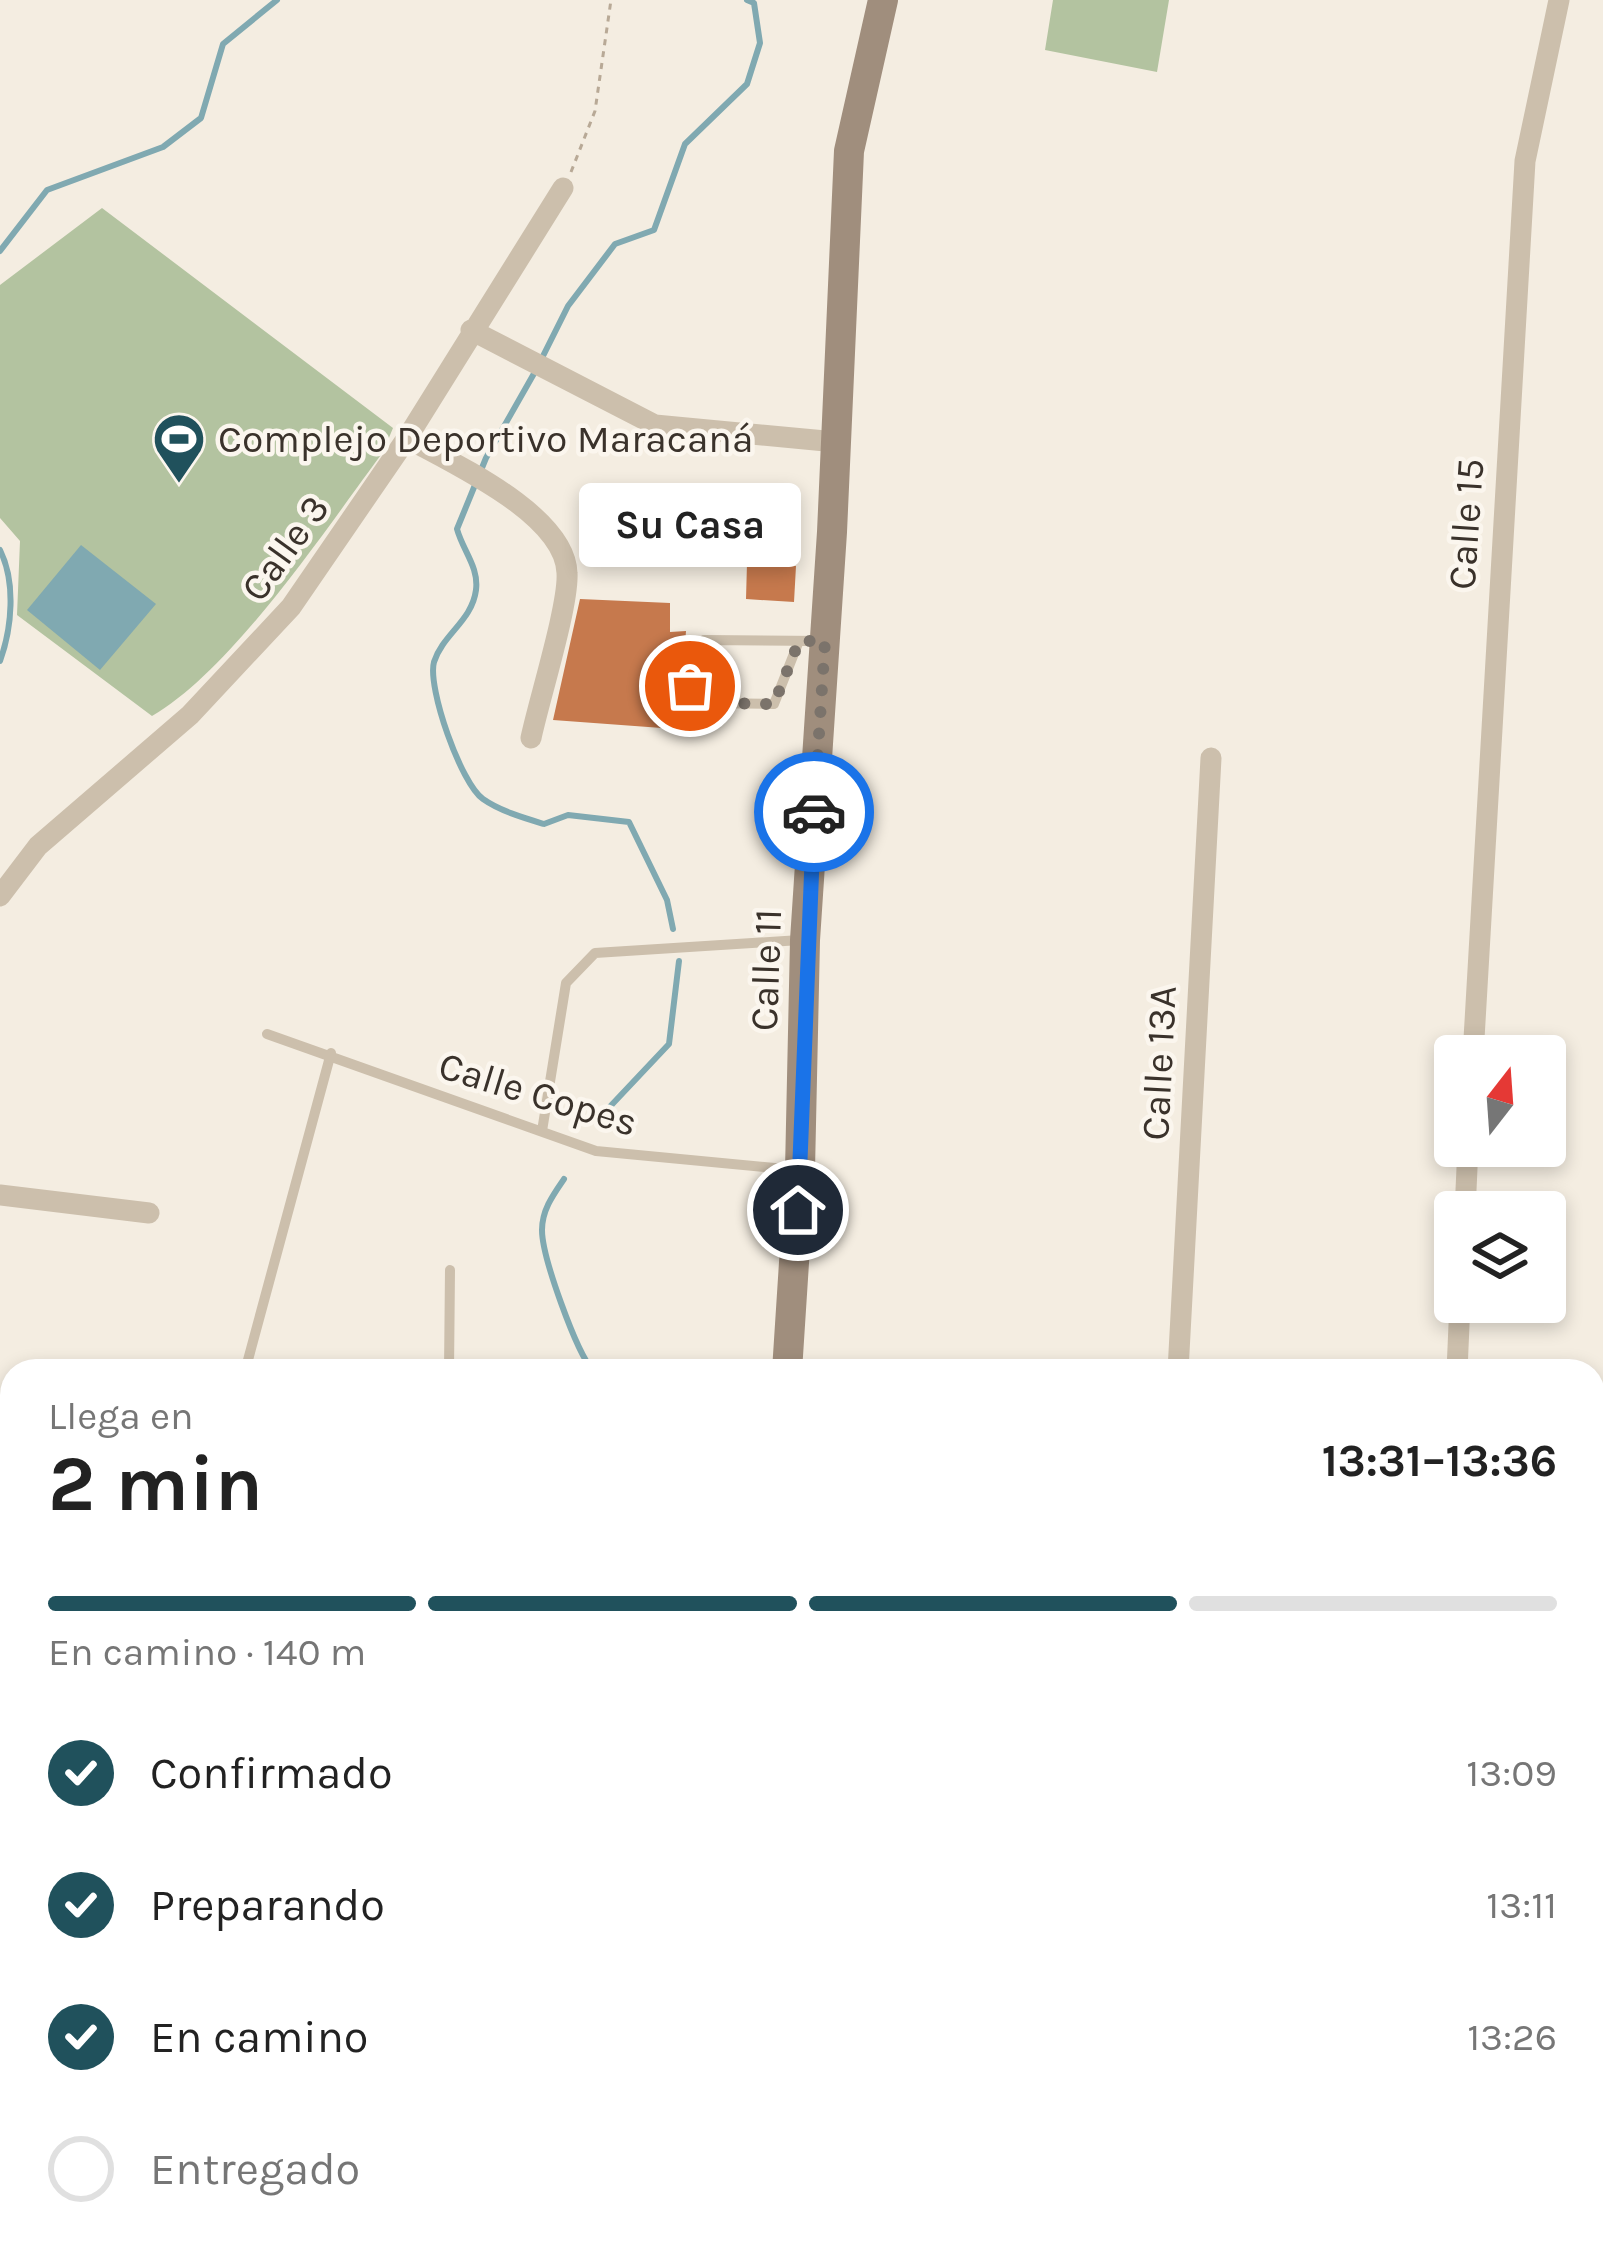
<!DOCTYPE html>
<html lang="es">
<head>
<meta charset="utf-8">
<style>
	:root { --surface:#fff; --page:#f2f2f2; --text:#222; --muted:#767676; --line:#e0e0e0; --accent:#20515c }
	body { margin:0; font-family:Karla,sans-serif; background:var(--page); color:var(--text); height:100vh; display:flex; flex-direction:column; font-size:45px; white-space:nowrap }
	* { box-sizing:border-box; margin:0 }
	p { font-size:39px; color:var(--muted) }
	.icon { flex:none; width:66px; height:66px; fill:none; stroke:currentColor; stroke-width:2; stroke-linecap:round; stroke-linejoin:round }
	.map { position:relative; flex:1; overflow:hidden }
	.details { position:absolute; left:0px; top:1359px; width:1605px; height:900px; display:flex; flex-direction:column; background:var(--surface); border-radius:36px 36px 0 0; box-shadow:0 6px 18px #0003 }
	.details>* { flex:none }
	.needle { width:78px; rotate:17deg }
	.fabs { position:absolute; left:1434px; top:1035px; display:grid; gap:24px }
	.fabs a { display:grid; place-items:center; width:132px; height:132px; border-radius:12px; background:var(--surface); box-shadow:0 6px 18px #0003; font-size:60px }
	.pin { position:absolute; display:grid; place-items:center; width:102px; height:102px; color:#fff; margin:-51px; border:6px solid #fff; border-radius:50%; box-shadow:0 3px 12px #0007 }
	.courier { position:absolute; display:grid; place-items:center; width:120px; height:120px; margin:-60px; border:9px solid #1a73e8; border-radius:50%; background:#fff; color:#222; box-shadow:0 3px 15px #0007 }
	.bubble { position:absolute; height:84px; border-radius:12px; background:var(--surface); box-shadow:0 6px 18px #0003; font-size:39px; font-weight:700; line-height:84px; text-align:center }
	.head em { font-style:normal; font-weight:700 }
	.head div { display:flex; flex-direction:column-reverse }
	.head { display:flex; align-items:center; justify-content:space-between; height:204px; padding:0 48px }
	h1 { font-size:78px; font-weight:700; line-height:90px }
	.bar { display:grid; grid-template-columns:repeat(4,1fr); gap:18px 12px; align-content:center; height:144px; padding:0 48px }
	.bar i { height:15px; border-radius:9px; background:var(--line) }
	.bar .on { background:var(--accent) }
	.bar p { grid-column:span 4 }
	ol { padding:0 48px; list-style:none }
	li { display:flex; align-items:center; gap:36px; height:132px }
	li p { margin-inline-start:auto }
	li .icon { padding:12px; border-radius:50%; background:var(--accent); color:#fff; stroke-width:4 }
	li:last-child { color:var(--muted) }
	li i { width:66px; height:66px; border:6px solid var(--line); border-radius:50% }
	.map>svg:first-child { display:block }
	.green { fill:#b3c3a0 }
	.water { fill:#80a9b1 }
	.lines { fill:none; stroke-linecap:round; stroke-linejoin:round }
	.stream { stroke:#80a9b1; stroke-width:6 }
	.building { fill:#c6794d }
	.path { stroke:#b8a996; stroke-width:3; stroke-dasharray:6 6; stroke-linecap:butt }
	.lane { stroke:#ccbfac; stroke-width:10 }
	.street { stroke:#ccbfac; stroke-width:21 }
	.secondary { stroke:#a08e7d; stroke-width:30 }
	.done { stroke:#7b736b; stroke-width:12; stroke-dasharray:0 21.6 }
	.route { stroke:#1a73e8; stroke-width:15 }
	.labels { text-anchor:middle; dominant-baseline:central; stroke-width:9; stroke-linejoin:round; paint-order:stroke }
	.poi-label { font-size:39px; fill:#3a322b; stroke:#fbf6ee; text-anchor:start }
	.street-label { font-size:39px; fill:#3a322b; stroke:#fbf6ee }
</style>
</head>
<body>
<div class="map">
<svg width="1603" height="2259" viewBox="0 0 1603 2259">
	<rect width="100%" height="100%" fill="#f4ede1"/>
	<!-- green -->
	<path class="green" d="M1053,0H1169L1157,72L1045,50Z
		M102,208L393,428L383,452C326,529 232,670 152,716L17,615L20,541L0,518V285Z"/>
	<!-- water -->
	<path class="water" d="M81,545L156,604L100,670L27,610Z"/>
	<g class="lines">
		<!-- stream -->
		<path class="stream" d="M0,251L47,190L163,147L201,118L223,44L277,0
			M542,358L568,306L615,244L654,230L685,144L747,84L760,43L754,3L747,0
			M536,370L486,458L457,529C463,551 479,567 476,590C472,621 443,634 434,662C427,687 461,784 483,799C500,811 524,818 544,824L568,815L629,822L667,900L673,929
			M0,550C16,582 12,628 0,661
			M603,1114L669,1044L679,961
			M564,1179C553,1195 542,1210 542,1230C542,1257 576,1351 593,1371"/>
	</g>
	<!-- building -->
	<path class="building" d="M747,563L796,566L794,602L746,599Z
		M580,599L670,603V632L686,631L681,695L688,705L689,730L553,720Z"/>
	<g class="lines">
		<!-- path -->
		<path class="path" d="M571,172L595,111L611,0"/>
		<!-- lane -->
		<path class="lane" d="M799,641L774,704L704,703L691,695L693,650L704,640L822,641
			M267,1034L596,1151L795,1170
			M542,1131L566,983L595,953L800,940
			M245,1371L331,1053
			M449,1371L450,1270
			M1593,1726L1603,1725
			M1593,1789L1603,1788"/>
		<!-- street -->
		<path class="street" d="M471,330L655,425L836,442
			M407,438C452,463 565,514 567,573C569,605 539,700 531,738
			M0,896L38,846L190,715L291,607L407,438L563,188
			M1473,1056L1525,161L1559,0
			M0,1195L149,1213
			M1465,1212L1468,1146
			M1178,1371L1211,758
			M1457,1371L1460,1302
			M0,1536H12
			M0,2025L12,2028
			M0,2134L12,2137
			M160,2247L161,2259
			M522,2247L524,2259
			M761,2247L763,2259
			M1371,2247L1372,2259
			M1552,2259V2247"/>
		<!-- secondary -->
		<path class="secondary" d="M787,1371L800,1170L805,940L832,532L849,151L883,0
			M1593,1496L1603,1490
			M0,1713L12,1708
			M1009,2259L1033,2247"/>
	</g>
	<g class="lines">
		<!-- done -->
		<path class="done" d="M690,686L694,699L704,703L774,704L799,641H825L814,812"/>
		<!-- route -->
		<path class="route" d="M798,1210L814,812"/>
	</g>
	<!-- icons -->
	<defs>
		<g id="stadium-pin" transform="scale(2.7)"><path d="M0 17L-7.5 6A9.5 9.5 0 1 1 7.5 6Z" fill="#20515c" stroke="#fbf6ee"/><path d="M0-5a6.5 5 0 1 0 0 10a6.5 5 0 1 0 0-10ZM-3.5-1.8h7v3.6h-7Z" fill="#fff"/></g>
	</defs>
	<g fill-rule="evenodd">
		<use href="#stadium-pin" x="179" y="439"/>
	</g>
	<g class="labels">
		<!-- poi labels -->
		<g class="poi-label">
			<text x="218" y="439">Complejo Deportivo Maracaná</text>
		</g>
		<!-- street labels -->
		<g class="street-label">
			<text transform="translate(1466 524) rotate(-86)">Calle 15</text>
			<text transform="translate(285 548) rotate(-54)">Calle 3</text>
			<text transform="translate(766 970) rotate(-88)">Calle 11</text>
			<text transform="translate(1159 1063) rotate(-87)">Calle 13A</text>
			<text transform="translate(538 1094) rotate(17)">Calle Copes</text>
		</g>
	</g>
</svg>
<div class="fabs">
<a><svg class="needle" viewBox="-14 -14 28 28"><path d="M0-13l5 13h-10z" fill="#e53935"/><path d="M0 13l5-13h-10z" fill="#767676"/></svg></a>
<a><svg class="icon" aria-label="layers" viewBox="0 0 24 24"><path d="M12 4l9 5-9 5-9-5zM3 14l9 5 9-5"/></svg></a>
</div>
<div class="pin" style="left:690px;top:686px;background:#ea580c"><svg class="icon" aria-label="bag" viewBox="0 0 24 24"><path d="M5 8h14l-1 12H6zM9 8a3 3 0 0 1 6 0"/></svg></div>
<div class="pin" style="left:798px;top:1210px;background:#1f2937"><svg class="icon" aria-label="home" viewBox="0 0 24 24"><path d="M3 11l9-7 9 7M6 9v11h12V9"/></svg></div>
<div class="courier" style="left:814px;top:812px"><svg class="icon" aria-label="car" viewBox="0 0 24 24"><path d="M5 17H2v-5l4-1 3-4h7l3 4 3 1v5h-3M9 17h6M6 11h13"/><circle cx="7" cy="17" r="2"/><circle cx="17" cy="17" r="2"/></svg></div>
<div class="bubble" style="left:579px;top:483px;width:222px">Su Casa</div>
<section class="details">
<div class="head"><div><h1>2 min</h1><p>Llega en</p></div><em>13:31–13:36</em></div>
<div class="bar"><i class="on"></i><i class="on"></i><i class="on"></i><i></i><p>En camino · 140 m</p></div>
<ol>
<li><svg class="icon" aria-label="check" viewBox="0 0 24 24"><path d="M5 12l5 5 9-10"/></svg>Confirmado<p>13:09</p></li>
<li><svg class="icon" aria-label="check" viewBox="0 0 24 24"><path d="M5 12l5 5 9-10"/></svg>Preparando<p>13:11</p></li>
<li><svg class="icon" aria-label="check" viewBox="0 0 24 24"><path d="M5 12l5 5 9-10"/></svg>En camino<p>13:26</p></li>
<li><i></i>Entregado</li>
</ol>
</section>
</div>
</body>
</html>
